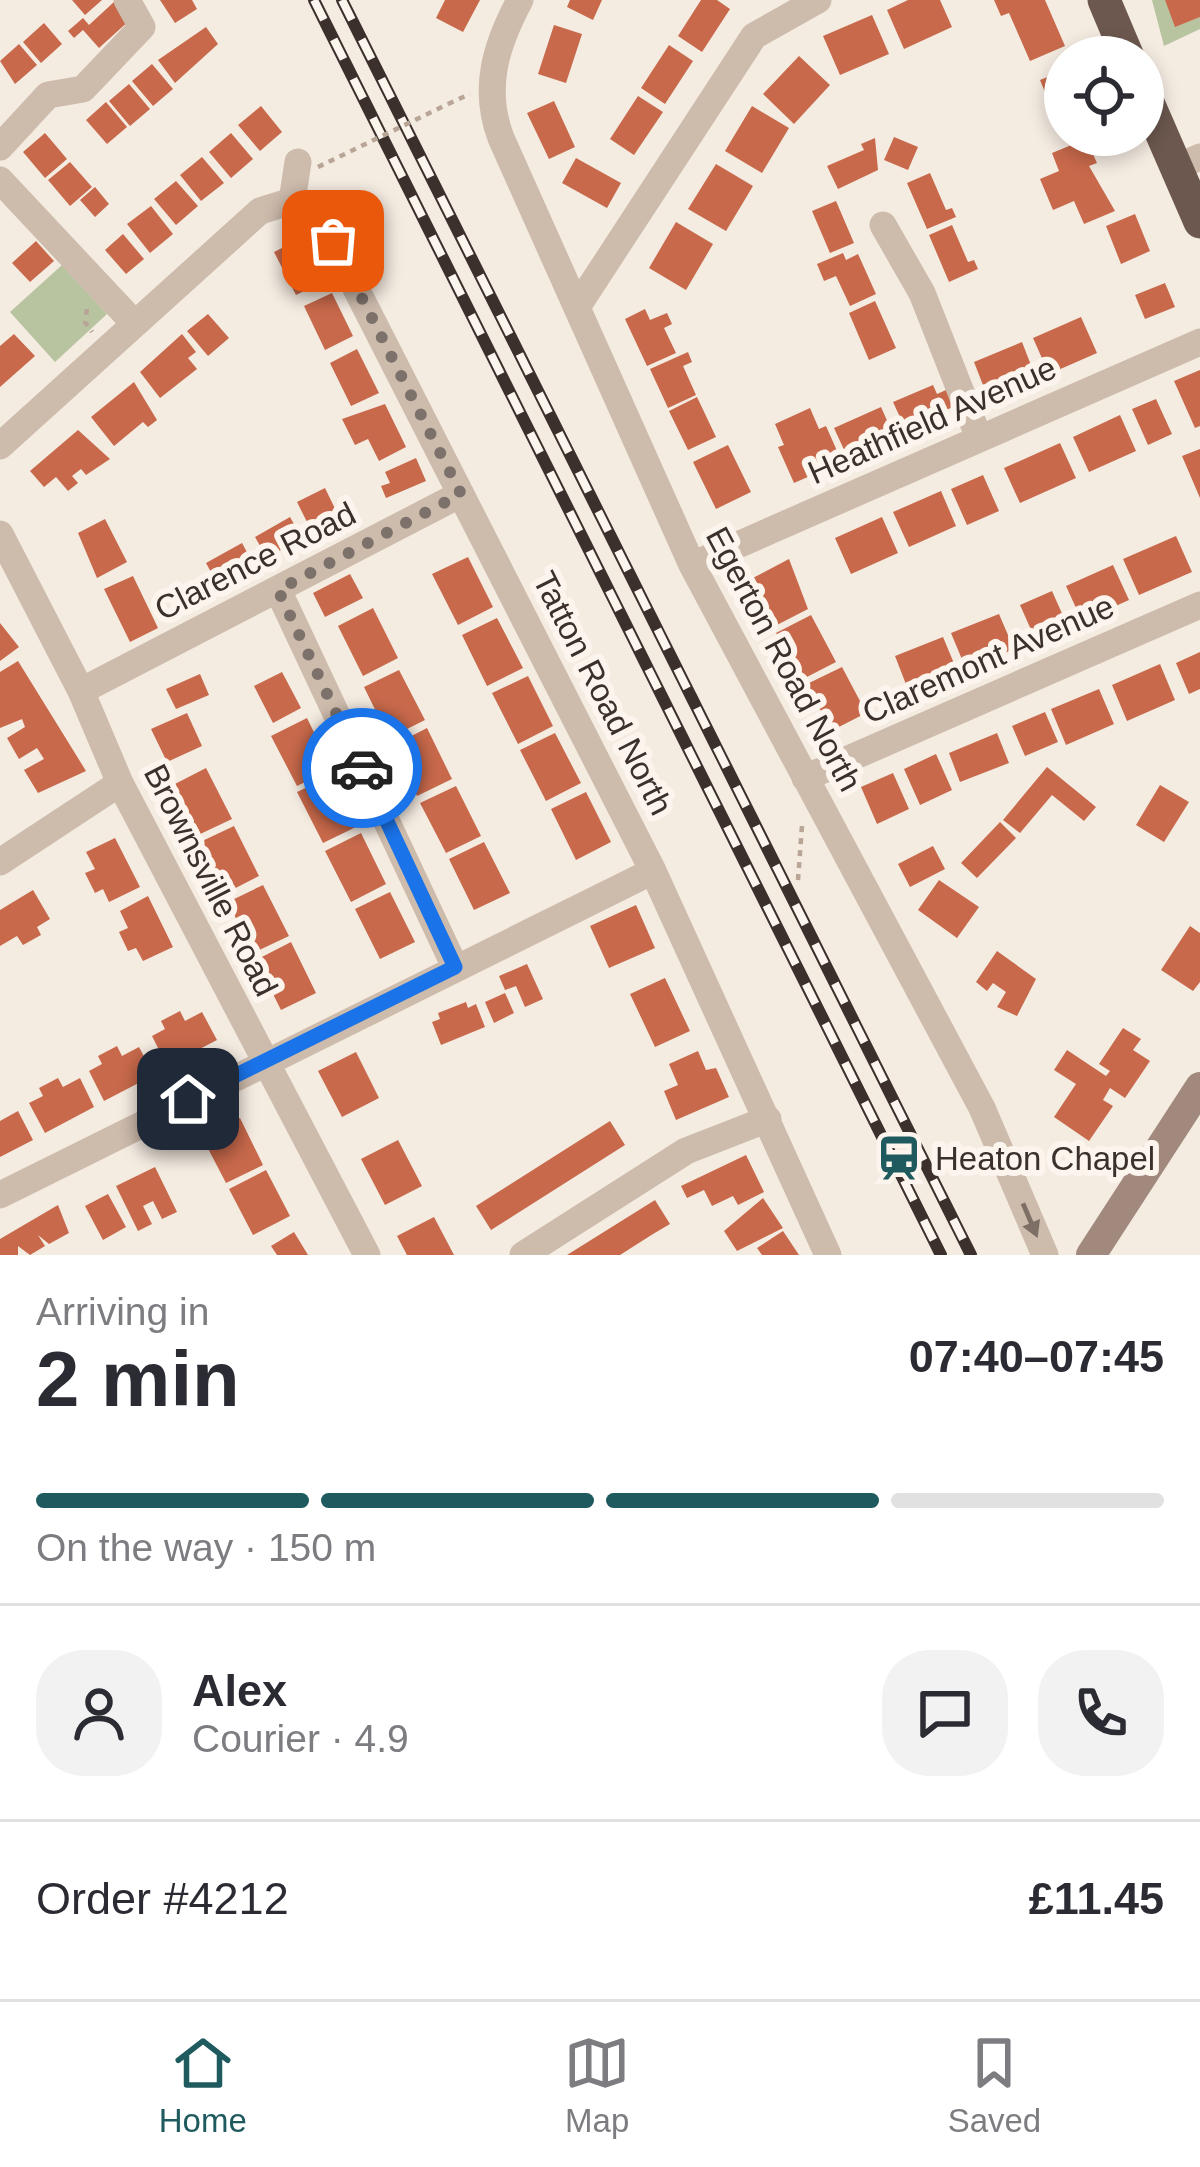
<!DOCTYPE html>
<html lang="en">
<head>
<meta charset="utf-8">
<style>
	:root { --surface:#fff; --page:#f2f2f3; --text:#2b2b33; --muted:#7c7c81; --line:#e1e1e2; --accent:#1f5a5e }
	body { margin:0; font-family:Helvetica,sans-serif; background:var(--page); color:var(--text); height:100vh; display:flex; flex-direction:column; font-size:45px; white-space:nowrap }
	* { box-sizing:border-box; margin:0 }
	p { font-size:39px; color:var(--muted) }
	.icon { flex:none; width:66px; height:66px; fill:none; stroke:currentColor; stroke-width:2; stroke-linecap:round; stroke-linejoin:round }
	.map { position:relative; height:1255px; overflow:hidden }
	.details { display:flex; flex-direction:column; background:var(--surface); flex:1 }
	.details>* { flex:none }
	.fabs { position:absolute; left:1044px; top:36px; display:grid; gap:24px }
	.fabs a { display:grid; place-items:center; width:120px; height:120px; border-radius:50%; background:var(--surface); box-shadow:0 6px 18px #0003; font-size:60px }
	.pin { position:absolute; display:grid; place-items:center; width:102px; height:102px; color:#fff; margin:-51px; border-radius:24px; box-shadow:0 6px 18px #0006 }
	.courier { position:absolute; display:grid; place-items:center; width:120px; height:120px; margin:-60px; border:9px solid #1a73e8; border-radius:50%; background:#fff; color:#222; box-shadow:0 3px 15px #0007 }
	.overview em { font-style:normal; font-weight:700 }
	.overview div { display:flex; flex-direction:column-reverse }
	.overview { display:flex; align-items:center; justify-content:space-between; height:204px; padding:0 36px }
	h1 { font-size:78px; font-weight:700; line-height:90px }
	.bar { display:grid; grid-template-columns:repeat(4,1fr); gap:18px 12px; align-content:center; height:144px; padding:0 36px }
	.bar i { height:15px; border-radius:9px; background:var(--line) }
	.bar .on { background:var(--accent) }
	.bar p { grid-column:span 4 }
	.line { display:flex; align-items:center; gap:30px; padding:0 36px; border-top:3px solid var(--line) }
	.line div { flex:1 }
	.round { display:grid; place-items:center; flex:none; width:126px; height:126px; border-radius:48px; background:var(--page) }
	.tabs { display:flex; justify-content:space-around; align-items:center; height:168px; border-top:3px solid var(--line); background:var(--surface); font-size:33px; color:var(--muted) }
	.tabs a { display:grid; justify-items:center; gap:6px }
	.tabs .on { color:var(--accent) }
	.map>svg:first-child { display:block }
	.green { fill:#b8c4a0 }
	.building { fill:#c8694b }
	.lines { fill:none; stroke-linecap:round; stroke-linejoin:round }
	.path { stroke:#b9a596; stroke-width:4.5; stroke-dasharray:6 6; stroke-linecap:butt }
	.minor { stroke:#cdbbac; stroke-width:27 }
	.secondary { stroke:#a18a7d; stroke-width:30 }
	.trunk { stroke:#6c584f; stroke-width:33 }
	.rail-casing { stroke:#3b302b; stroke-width:12 }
	.rail { stroke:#fbf5ee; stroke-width:8; stroke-dasharray:22; stroke-linecap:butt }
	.path-bridge { stroke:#b9a596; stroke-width:4.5; stroke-dasharray:6 6; stroke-linecap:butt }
	.oneway { fill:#7d6f65 }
	.done { stroke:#7c716b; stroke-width:12; stroke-dasharray:0 21.6 }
	.route { stroke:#1a73e8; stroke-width:15 }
	.labels { text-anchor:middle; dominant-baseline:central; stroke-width:12; stroke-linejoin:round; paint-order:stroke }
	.street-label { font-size:33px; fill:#3b302b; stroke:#fbf5ee }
	.poi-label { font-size:33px; fill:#3b302b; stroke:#fbf5ee; text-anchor:start }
</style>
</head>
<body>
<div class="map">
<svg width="1200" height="1255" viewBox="0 0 1200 1255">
	<rect width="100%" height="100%" fill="#f4ebe1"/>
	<!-- green -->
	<path class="green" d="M1152,0H1165L1176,26L1200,17V29L1164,46Z
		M62,265L107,314L55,362L10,312Z"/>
	<!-- building -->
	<path class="building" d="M72,0H102L85,15Z
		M160,0H192L197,9L175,23Z
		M445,0H480L463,32L436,18Z
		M570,0H602L593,20L567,7Z
		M701,0H717L730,9L702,52L678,36Z
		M908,0H940L952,27L904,49L887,10Z
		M994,0H1045L1065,46L1030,61L1009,13L1001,16Z
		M1165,0H1200V17L1175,27Z
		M115,1L131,19L99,48L83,30L74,38L68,31L83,18L89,25Z
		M872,15L889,54L840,75L823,36Z
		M44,23L62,44L41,63L23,42Z
		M554,25L582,34L566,83L538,74Z
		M206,27L218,44L175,83L158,60Z
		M19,44L37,65L15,84L0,61Z
		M669,45L693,61L665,104L641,88Z
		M799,56L830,85L794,124L763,94Z
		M152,64L173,89L153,106L132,81Z
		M1065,70V127L1060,129L1040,80Z
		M129,84L150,109L130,126L109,101Z
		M638,96L663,112L634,155L610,139Z
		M554,101L575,147L549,159L527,113Z
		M106,102L127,127L107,144L86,120Z
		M261,106L282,132L260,151L238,125Z
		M752,106L789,128L762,173L725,151Z
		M45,133L67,159L45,178L23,152Z
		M231,133L253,159L231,178L209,152Z
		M894,137L918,147L908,170L884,160Z
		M875,138L878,170L838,189L827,166L864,150L861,144Z
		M1086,139L1097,163L1089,166L1115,211L1084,224L1074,201L1053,210L1040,179L1059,171L1052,153Z
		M202,157L224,183L201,201L180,175Z
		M576,158L621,183L607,208L562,183Z
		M70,162L92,187L70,206L48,180Z
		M716,164L753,186L726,231L688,209Z
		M930,173L946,210L952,208L956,217L927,229L907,183Z
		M176,181L198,206L176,225L154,199Z
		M95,187L109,204L95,217L80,200Z
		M836,201L854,243L830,253L812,211Z
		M151,206L173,234L150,253L127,224Z
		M1135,214L1150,251L1121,264L1106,226Z
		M676,222L713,244L686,290L649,268Z
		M952,225L968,262L974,260L978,269L949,282L929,235Z
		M123,234L144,259L126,274L105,250Z
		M302,238L323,282L296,295L274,252Z
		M36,241L54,261L30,282L12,263Z
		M843,253L846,260L858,254L876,294L850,306L836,276L824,281L817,264Z
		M1165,283L1175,307L1145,319L1135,295Z
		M332,293L353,336L325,350L304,306Z
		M875,301L896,348L869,360L849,313Z
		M645,309L650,320L667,313L672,324L664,328L676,353L647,366L625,319Z
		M208,314L229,338L208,356L187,331Z
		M1081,317L1097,353L1049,374L1033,338Z
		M14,334L35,356L0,387V346Z
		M182,334L196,352L188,358L197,369L160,398L140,372Z
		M1022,342L1036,378L988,398L974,362Z
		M357,349L379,393L351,406L330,363Z
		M688,352L692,362L683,366L696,395L668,408L650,369Z
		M1200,370V426L1195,428L1174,381Z
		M134,382L157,420L148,427L143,422L114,446L91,417Z
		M933,385L937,394L946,390L953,407L905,428L893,402Z
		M697,397L716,437L688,450L669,411Z
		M1156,399L1172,434L1148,445L1132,409Z
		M385,404L406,447L379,461L368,439L355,445L342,419Z
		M881,407L893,434L846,454L834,428Z
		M810,408L819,429L826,426L842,462L794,483L778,447L784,445L775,424Z
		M1120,415L1136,451L1089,472L1073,437Z
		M78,430L110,459L86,475L81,469L72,476L78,483L68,491L56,477L44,487L30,471Z
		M1060,443L1076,478L1020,503L1004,468Z
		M728,445L751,492L716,509L693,462Z
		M1200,449V498L1182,456Z
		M416,458L426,481L386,498L381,486L390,483L385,472Z
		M983,475L999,511L967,525L951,489Z
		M325,488L342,523L314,536L297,502Z
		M941,491L956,526L909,547L893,512Z
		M290,517L302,538L267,558L255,537Z
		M882,517L898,553L851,574L835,538Z
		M105,519L127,562L97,578L78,533Z
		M1176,536L1192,572L1139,595L1123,559Z
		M242,543L254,565L218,585L206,563Z
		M468,557L493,607L458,625L432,574Z
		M789,559L808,609L773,627L749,580Z
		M1113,565L1129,600L1082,621L1066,586Z
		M350,574L363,598L325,617L313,593Z
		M133,576L158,628L130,642L104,589Z
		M1052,591L1068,627L1036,641L1020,605Z
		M373,608L398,658L363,676L338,626Z
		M999,614L1014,649L966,669L951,633Z
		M811,615L836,662L801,680L776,633Z
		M497,618L523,668L487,686L462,635Z
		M0,623L19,647L0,661Z
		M943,637L958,673L909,692L895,656Z
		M1200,652V689L1189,694L1176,663Z
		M18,661L86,771L38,793L24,770L44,759L37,748L19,759L7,738L25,727L22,719L0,728V672Z
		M1160,664L1175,700L1127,721L1112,685Z
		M842,667L860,701L865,698L872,710L831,731L807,684Z
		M399,670L425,720L389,738L364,687Z
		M282,672L301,708L273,723L254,686Z
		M200,674L209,695L176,709L166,689Z
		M528,676L553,726L518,744L492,693Z
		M1099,689L1114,724L1066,745L1051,709Z
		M1045,712L1058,742L1025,756L1012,726Z
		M187,713L202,746L167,762L151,729Z
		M307,718L332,769L297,786L271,736Z
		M427,728L452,779L417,796L392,746Z
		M555,733L581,783L546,801L520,750Z
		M997,733L1009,763L960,782L949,753Z
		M936,754L952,790L920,805L904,769Z
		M1047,767L1096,807L1084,821L1052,795L1020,833L1003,820Z
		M206,768L232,819L196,836L171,786Z
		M893,773L909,809L877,824L861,787Z
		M333,775L358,826L323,843L297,792Z
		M1160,785L1189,802L1164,842L1136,825Z
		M456,786L481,836L446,853L420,803Z
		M586,792L611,842L576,860L551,809Z
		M1000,822L1016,838L977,878L961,863Z
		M234,826L259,876L224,894L198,843Z
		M361,833L386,884L351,902L325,851Z
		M115,838L140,887L109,902L103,889L95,893L85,873L95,869L86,852Z
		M484,842L510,893L474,910L449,859Z
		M933,846L945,869L910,887L898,864Z
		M939,880L979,907L957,938L918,910Z
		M263,885L289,936L253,953L228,902Z
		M33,890L50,919L37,927L41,935L23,945L17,936L0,946V910Z
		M390,892L415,942L380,959L355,909Z
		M148,896L173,947L143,961L136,948L128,951L119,932L128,928L120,911Z
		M636,905L655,948L609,968L590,926Z
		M1190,926L1200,933V982L1193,991L1161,970Z
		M291,942L316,993L281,1010L256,960Z
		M997,951L1036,979L1017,1016L997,1007L1006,992L993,983L987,991L976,982Z
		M527,964L543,999L525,1007L516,986L505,990L499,976Z
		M665,978L690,1031L655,1047L630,994Z
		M505,993L514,1013L494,1023L485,1002Z
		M466,1002L468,1008L476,1004L485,1027L441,1045L432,1022L440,1019L438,1013Z
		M180,1011L185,1021L202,1012L217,1040L167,1066L152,1036L165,1029L161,1021Z
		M1123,1028L1141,1039L1133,1050L1150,1061L1125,1098L1110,1088L1103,1100L1113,1106L1089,1141L1054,1117L1076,1084L1054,1070L1067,1050L1106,1076L1110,1071L1099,1064Z
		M117,1046L122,1056L139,1047L154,1075L104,1101L89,1071L102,1064L98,1056Z
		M698,1051L706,1070L716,1068L729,1097L676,1120L664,1091L678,1085L669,1064Z
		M356,1052L379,1098L342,1117L318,1071Z
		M58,1078L63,1087L80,1078L94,1107L45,1133L29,1103L43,1096L39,1088Z
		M18,1111L33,1140L0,1157V1121Z
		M240,1118L263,1165L226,1183L202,1137Z
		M610,1121L625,1145L491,1230L476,1206Z
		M398,1140L422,1186L385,1205L361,1159Z
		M746,1155L764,1192L738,1205L733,1196L712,1206L704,1190L687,1198L681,1186Z
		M155,1167L177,1212L162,1219L153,1201L143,1206L152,1224L138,1231L116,1186Z
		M266,1170L290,1216L253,1235L229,1189Z
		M108,1194L126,1227L103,1240L85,1206Z
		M763,1198L783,1228L737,1251L724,1231Z
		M655,1200L670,1224L653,1234L620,1255H567Z
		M58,1205L69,1233L49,1244L38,1235L45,1246L30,1255L18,1246V1255H0V1239Z
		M434,1217L454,1255H407L397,1236Z
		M783,1231L799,1255H762L757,1248Z
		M294,1232L308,1255H277L271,1246Z"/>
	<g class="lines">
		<!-- path -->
		<path class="path" d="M448,104L470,94
			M87,309L85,322L92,332
			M798,880L802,826"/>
		<!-- minor -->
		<path class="minor" d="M520,0C496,45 482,88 501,138L692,565L982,1108L1045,1255
			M0,147L48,95L83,89L142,27L127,0
			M1176,168L1200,157
			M0,180L135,324
			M292,201L298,162
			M883,225L922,293L979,438
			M579,304L754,36L818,0
			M0,446L260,211L292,201L320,218L653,871L828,1255
			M0,534L81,691L120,783L367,1255
			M692,565L1200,342
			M278,590L455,967
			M81,691L461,494
			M805,778L1200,605
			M0,862L120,783
			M0,1195L653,871
			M523,1255L686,1151L768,1119"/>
		<!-- secondary -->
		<path class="secondary" d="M1091,1255L1200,1087"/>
		<!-- trunk -->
		<path class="trunk" d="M1104,0L1128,57
			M1143,91L1200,222"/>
		<!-- rail casing -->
		<g class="rail-casing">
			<path id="rail" d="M314,0L941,1255
				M342,0L971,1255"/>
		</g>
		<!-- rail -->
		<use href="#rail" class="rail"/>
		<!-- path-bridge -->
		<path class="path-bridge" d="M318,167L448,104"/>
	</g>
	<!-- one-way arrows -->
	<defs><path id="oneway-solid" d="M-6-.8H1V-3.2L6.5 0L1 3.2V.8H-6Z" transform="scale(3)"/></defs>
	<use class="oneway" href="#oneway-solid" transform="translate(1030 1220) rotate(67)"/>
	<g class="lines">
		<!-- done -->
		<path class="done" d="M333,241L461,494L278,590L362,768"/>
		<!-- route -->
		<path class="route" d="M188,1099L455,967L362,768"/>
	</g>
	<!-- icons -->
	<defs>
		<g id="station-bare" transform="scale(3.6)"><path d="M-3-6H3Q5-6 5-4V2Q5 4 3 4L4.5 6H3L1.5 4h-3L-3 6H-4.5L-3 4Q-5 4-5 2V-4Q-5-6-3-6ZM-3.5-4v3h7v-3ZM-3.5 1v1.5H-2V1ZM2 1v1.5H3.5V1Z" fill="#1f5a5e" stroke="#fbf5ee" stroke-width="2.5" paint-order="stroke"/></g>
	</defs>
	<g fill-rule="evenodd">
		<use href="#station-bare" x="899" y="1158"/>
	</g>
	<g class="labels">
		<!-- street labels -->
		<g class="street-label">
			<text transform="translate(932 420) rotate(-24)">Heathfield Avenue</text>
			<text transform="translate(255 561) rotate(-27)">Clarence Road</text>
			<text transform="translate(784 659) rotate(62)">Egerton Road North</text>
			<text transform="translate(988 659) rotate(-24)">Claremont Avenue</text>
			<text transform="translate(603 693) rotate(63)">Tatton Road North</text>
			<text transform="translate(211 880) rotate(63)">Brownsville Road</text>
		</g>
		<!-- poi labels -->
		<g class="poi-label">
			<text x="935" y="1158">Heaton Chapel</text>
		</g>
	</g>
</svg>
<div class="fabs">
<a><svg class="icon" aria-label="locate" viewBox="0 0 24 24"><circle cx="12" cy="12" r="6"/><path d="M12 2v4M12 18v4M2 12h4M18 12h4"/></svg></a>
</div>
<div class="pin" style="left:333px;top:241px;background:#ea580c"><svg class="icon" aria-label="bag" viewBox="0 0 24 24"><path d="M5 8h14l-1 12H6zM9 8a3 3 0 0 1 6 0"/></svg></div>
<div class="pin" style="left:188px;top:1099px;background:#1f2937"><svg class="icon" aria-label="home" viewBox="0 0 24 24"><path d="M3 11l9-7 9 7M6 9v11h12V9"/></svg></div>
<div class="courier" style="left:362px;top:768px"><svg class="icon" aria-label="car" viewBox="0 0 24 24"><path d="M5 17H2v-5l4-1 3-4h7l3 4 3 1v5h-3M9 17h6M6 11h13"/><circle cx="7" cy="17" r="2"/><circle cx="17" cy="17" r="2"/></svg></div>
</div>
<section class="details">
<div class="overview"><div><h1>2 min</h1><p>Arriving in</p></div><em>07:40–07:45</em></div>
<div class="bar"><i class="on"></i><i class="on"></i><i class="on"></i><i></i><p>On the way · 150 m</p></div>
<div class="line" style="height:216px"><a class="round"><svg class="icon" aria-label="person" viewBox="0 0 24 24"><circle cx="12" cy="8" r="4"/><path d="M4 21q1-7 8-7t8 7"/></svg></a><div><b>Alex</b><p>Courier · 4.9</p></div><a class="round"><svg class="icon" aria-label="chat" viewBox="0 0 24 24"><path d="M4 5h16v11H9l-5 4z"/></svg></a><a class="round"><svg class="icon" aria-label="phone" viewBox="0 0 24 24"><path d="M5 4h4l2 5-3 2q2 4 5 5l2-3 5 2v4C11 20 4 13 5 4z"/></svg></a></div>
<div class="line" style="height:156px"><div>Order #4212</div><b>£11.45</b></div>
</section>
<nav class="tabs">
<a class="on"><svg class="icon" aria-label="home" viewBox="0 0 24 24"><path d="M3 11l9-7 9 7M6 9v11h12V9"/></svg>Home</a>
<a><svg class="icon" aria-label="map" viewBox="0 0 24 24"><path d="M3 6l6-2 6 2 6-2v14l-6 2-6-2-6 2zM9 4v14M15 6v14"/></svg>Map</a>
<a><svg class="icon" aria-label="saved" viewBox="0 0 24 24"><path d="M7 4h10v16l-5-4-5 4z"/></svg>Saved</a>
</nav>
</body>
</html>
